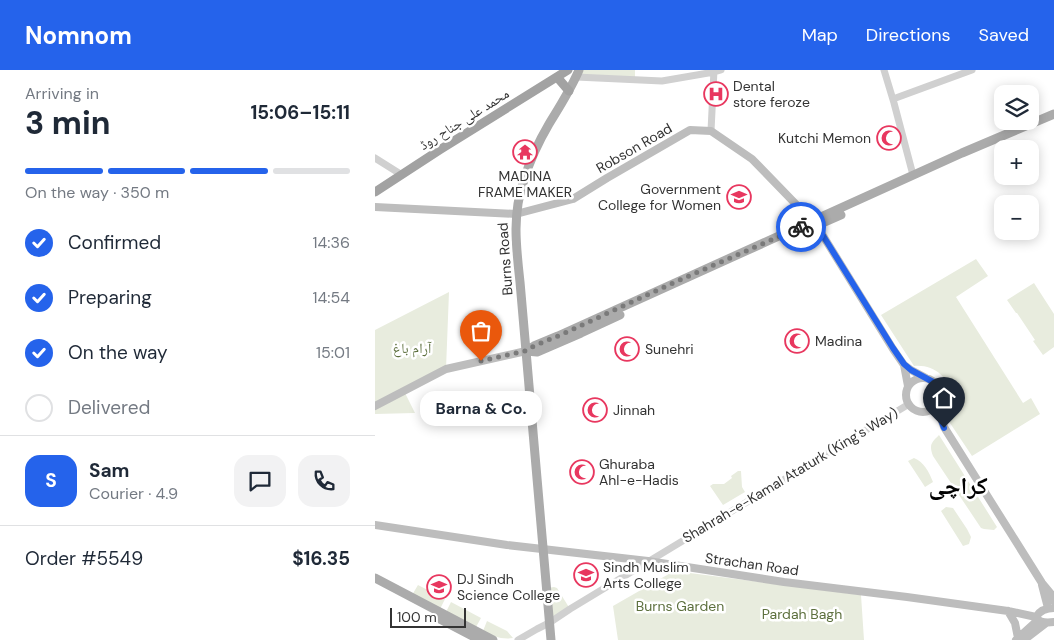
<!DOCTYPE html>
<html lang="en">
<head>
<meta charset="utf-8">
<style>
	:root { --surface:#fff; --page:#f2f2f3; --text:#1f2937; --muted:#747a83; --line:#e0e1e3; --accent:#2563eb }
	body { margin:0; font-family:"DM Sans","Noto Naskh Arabic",sans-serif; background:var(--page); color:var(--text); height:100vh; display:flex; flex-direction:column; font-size:19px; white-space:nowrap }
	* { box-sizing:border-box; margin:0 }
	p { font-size:16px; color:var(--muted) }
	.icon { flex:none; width:28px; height:28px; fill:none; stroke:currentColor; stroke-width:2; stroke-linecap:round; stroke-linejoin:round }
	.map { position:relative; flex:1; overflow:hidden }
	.side { display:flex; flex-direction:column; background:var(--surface); width:375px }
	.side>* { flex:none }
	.controls { position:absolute; left:619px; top:15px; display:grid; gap:10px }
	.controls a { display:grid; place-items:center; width:45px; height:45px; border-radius:10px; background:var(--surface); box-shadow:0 2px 12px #0003; font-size:25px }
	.scale { position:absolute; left:15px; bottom:12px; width:76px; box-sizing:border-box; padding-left:5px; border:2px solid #333; border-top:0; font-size:14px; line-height:18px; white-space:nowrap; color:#333; -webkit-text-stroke:4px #fff; paint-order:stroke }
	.pin { position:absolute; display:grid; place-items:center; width:42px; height:42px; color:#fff; margin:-51px -21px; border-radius:50% 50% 50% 0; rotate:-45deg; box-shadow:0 0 5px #0007 }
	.pin .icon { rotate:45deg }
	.courier { position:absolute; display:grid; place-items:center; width:50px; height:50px; margin:-25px; border:4px solid #2563eb; border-radius:50%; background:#fff; color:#222; box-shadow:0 1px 6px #0007 }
	.bubble { position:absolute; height:35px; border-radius:15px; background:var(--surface); box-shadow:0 2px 12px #0003; font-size:16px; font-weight:700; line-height:35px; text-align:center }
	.head em { font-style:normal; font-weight:700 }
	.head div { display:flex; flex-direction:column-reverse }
	.head { display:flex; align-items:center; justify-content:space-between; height:85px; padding:0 25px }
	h1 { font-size:32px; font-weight:700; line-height:38px }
	.bar { display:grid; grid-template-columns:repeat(4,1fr); gap:8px 5px; align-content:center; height:60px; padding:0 25px }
	.bar i { height:6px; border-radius:4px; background:var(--line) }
	.bar .current { background:var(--accent) }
	.bar p { grid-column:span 4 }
	.line { display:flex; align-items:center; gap:12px; padding:0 25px; border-top:1px solid var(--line) }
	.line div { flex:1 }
	.round { display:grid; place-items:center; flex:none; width:52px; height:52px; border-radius:15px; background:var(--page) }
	ol { padding:0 25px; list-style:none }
	li { display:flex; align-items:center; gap:15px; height:55px }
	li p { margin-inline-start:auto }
	li .icon { padding:5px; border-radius:50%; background:var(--accent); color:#fff; stroke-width:4 }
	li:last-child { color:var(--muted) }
	li i { width:28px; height:28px; border:2px solid var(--line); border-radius:50% }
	header { display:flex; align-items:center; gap:30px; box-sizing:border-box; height:70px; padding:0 25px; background:var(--accent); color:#fff }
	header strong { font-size:24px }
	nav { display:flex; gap:28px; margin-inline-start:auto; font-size:18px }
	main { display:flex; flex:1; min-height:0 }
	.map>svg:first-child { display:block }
	.green { fill:#e8ecde }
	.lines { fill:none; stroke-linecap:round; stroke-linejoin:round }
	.tertiary { stroke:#d0d0d0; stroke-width:7 }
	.secondary { stroke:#bdbdbd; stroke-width:8 }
	.primary { stroke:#ababab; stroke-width:9 }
	.trunk { stroke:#a2a2a2; stroke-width:9 }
	.done { stroke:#7a7a7a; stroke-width:5; stroke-dasharray:0 9 }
	.route { stroke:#2563eb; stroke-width:6 }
	.labels { text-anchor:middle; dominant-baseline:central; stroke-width:5; stroke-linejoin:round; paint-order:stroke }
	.poi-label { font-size:14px; fill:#333; stroke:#fff; text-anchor:start }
	.street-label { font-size:14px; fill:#333; stroke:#fff }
	.park-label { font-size:14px; fill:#5d703e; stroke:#fff }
	.town-label { font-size:24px; font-weight:bold; fill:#000; stroke:#fff }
</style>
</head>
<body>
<header>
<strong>Nomnom</strong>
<nav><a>Map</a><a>Directions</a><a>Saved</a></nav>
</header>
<main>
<section class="side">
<div class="head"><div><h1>3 min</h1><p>Arriving in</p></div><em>15:06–15:11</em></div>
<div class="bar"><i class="current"></i><i class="current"></i><i class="current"></i><i></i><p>On the way · 350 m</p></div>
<ol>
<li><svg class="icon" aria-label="check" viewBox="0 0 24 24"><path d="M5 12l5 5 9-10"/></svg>Confirmed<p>14:36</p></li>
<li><svg class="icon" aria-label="check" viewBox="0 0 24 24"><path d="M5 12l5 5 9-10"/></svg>Preparing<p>14:54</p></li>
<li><svg class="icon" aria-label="check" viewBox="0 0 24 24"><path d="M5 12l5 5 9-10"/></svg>On the way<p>15:01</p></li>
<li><i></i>Delivered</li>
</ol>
<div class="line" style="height:90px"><b class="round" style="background:var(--accent);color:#fff">S</b><div><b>Sam</b><p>Courier · 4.9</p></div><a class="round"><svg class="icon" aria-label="chat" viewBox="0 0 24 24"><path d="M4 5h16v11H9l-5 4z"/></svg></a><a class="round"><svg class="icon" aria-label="phone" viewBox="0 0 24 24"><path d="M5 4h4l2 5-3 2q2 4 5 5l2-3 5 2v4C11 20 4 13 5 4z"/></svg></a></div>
<div class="line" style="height:65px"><div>Order #5549</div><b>$16.35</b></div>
</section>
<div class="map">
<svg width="679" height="570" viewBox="0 0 679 570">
	<rect width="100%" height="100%" fill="#fff"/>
	<!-- green -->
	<path class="green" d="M204,0H260V10L201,7Z
		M601,189L613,206L581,227L648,333L656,328L665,344L597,386L569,344C571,341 573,337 574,333C578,310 561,294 539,296L506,245Z
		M659,213L679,244V277L668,285L658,271L660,270L642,243H641L632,230Z
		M74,222L71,299L29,321L40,343L0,344V260Z
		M564,365L622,457L619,460L609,459L606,458L558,386C554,375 556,373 564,365Z
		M539,388C549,392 554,402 558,412L550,417L533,391Z
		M363,401H366L367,417L370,422L348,435L335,416L338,414H349L357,408L356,406Z
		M571,437L578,438L592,459L596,467L594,474L588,476L566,441Z
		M299,501L486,525L489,570H243L238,536Z
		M43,515L70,529L65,539L37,525Z
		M179,517L182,518L195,539L174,551L172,518Z
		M76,532L106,548L101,557L71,542Z
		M112,551L132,561L138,568C127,570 118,566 108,561Z"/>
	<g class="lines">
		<!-- tertiary -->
		<path class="tertiary" d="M509,0L519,33L538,105
			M201,7L287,11L339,2L346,0
			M518,29L597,0
			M336,61L339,0
			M0,88L27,105
			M143,570L162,559L174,553L195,539L534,334"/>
		<!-- secondary -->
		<path class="secondary" d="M0,137L141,144L198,129L232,108L315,60L336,61L377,89L442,156L518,279L529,295L533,316
			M529,295L536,300L551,308
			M531 325a17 17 0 1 1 34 0a17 17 0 1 1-34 0Z
			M565,327V345L569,357L667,513L676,524L679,531
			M0,336L71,299L151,281
			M0,455L132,475L273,491L409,512L532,527L633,541L661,547
			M667,515L673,538
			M679,538C672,538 665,540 661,547C664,553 672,553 679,552
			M633,541L640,553L643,568
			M641,570L663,550
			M649,570L671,553"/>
		<!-- primary -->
		<path class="primary" d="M434,159L466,145
			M151,281L159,276L183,266L587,83L679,44
			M151,281L162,282L206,263L245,245
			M0,508L118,570
			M61,547L105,570
			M176,570L151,281C149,258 147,235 145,212C141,176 137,144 149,110C155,90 164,71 174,54C185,36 196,19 204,0"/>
		<!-- trunk -->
		<path class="trunk" d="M182,7L194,21
			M0,122L66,79L193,0"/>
	</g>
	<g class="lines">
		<!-- done -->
		<path class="done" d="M106,291L150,281L159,276L183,266L307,209L426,157"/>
		<!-- route -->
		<path class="route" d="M426,157L438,152L442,156L518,278L529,294L536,300L560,313L564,318L565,322L564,345L569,358"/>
	</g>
	<!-- icons -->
	<defs>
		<g id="hospital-ring" transform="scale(1.25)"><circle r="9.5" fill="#fff" stroke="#e8375f" stroke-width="1.5"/><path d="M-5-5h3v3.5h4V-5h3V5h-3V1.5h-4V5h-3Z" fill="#e8375f"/></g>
		<g id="mosque-ring" transform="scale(1.25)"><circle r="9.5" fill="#fff" stroke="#e8375f" stroke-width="1.5"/><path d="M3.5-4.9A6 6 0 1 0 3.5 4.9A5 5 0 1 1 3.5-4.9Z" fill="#e8375f"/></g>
		<g id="temple-ring" transform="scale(1.25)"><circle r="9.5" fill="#fff" stroke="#e8375f" stroke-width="1.5"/><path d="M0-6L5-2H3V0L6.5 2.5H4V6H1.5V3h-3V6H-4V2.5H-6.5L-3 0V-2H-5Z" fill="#e8375f"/></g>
		<g id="university-ring" transform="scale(1.25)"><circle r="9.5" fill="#fff" stroke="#e8375f" stroke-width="1.5"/><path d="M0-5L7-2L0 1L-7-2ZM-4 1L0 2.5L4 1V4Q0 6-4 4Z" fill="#e8375f"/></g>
	</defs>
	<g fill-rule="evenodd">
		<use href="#hospital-ring" x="341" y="24"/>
		<use href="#mosque-ring" x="514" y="68"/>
		<use href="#temple-ring" x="150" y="82"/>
		<use href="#university-ring" x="364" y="127"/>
		<use href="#mosque-ring" x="422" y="271"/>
		<use href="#mosque-ring" x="252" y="279"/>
		<use href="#mosque-ring" x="220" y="340"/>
		<use href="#mosque-ring" x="207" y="402"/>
		<use href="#university-ring" x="211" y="505"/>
		<use href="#university-ring" x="64" y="517"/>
	</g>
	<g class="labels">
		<!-- poi labels -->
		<g class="poi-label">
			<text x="358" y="16">Dental<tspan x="358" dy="16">store feroze</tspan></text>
			<text x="496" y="68" text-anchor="end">Kutchi Memon</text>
			<text x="150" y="106" text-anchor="middle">MADINA<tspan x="150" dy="16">FRAME MAKER</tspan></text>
			<text x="346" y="119" text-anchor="end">Government<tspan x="346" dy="16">College for Women</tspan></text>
			<text x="440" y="271">Madina</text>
			<text x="270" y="279">Sunehri</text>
			<text x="238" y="340">Jinnah</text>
			<text x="224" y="394">Ghuraba<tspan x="224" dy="16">Ahl-e-Hadis</tspan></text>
			<text x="228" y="497">Sindh Muslim<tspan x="228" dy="16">Arts College</tspan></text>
			<text x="82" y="509">DJ Sindh<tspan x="82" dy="16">Science College</tspan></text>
		</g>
		<!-- street labels -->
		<g class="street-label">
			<text transform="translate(89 49) rotate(-32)">محمد علی جناح روڈ</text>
			<text transform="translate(259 78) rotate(-30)">Robson Road</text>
			<text transform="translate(130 189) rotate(-94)">Burns Road</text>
			<text transform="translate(415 405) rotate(-31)">Shahrah-e-Kamal Ataturk (King's Way)</text>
			<text transform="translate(377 494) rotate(8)">Strachan Road</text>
		</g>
		<!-- park labels -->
		<g class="park-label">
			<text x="37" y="278">آرام باغ</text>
			<text x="305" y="536">Burns Garden</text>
			<text x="427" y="544">Pardah Bagh</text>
		</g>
		<!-- town labels -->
		<g class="town-label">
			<text x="583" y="415">کراچی</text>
		</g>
	</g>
</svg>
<div class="controls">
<a><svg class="icon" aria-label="layers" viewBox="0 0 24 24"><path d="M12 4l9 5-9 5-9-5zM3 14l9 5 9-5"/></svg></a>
<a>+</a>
<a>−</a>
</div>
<div class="scale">100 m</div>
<div class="pin" style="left:106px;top:291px;background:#ea580c"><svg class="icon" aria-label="bag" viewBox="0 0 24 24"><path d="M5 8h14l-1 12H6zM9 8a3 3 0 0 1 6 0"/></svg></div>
<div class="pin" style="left:569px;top:358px;background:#1f2937"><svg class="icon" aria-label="home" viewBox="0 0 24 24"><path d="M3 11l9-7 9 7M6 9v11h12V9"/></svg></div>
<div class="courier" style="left:426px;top:157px"><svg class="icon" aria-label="bike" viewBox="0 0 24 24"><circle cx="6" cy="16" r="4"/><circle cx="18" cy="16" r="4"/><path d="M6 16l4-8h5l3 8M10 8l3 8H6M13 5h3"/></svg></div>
<div class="bubble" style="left:45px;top:321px;width:122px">Barna &amp; Co.</div>
</div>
</main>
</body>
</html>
